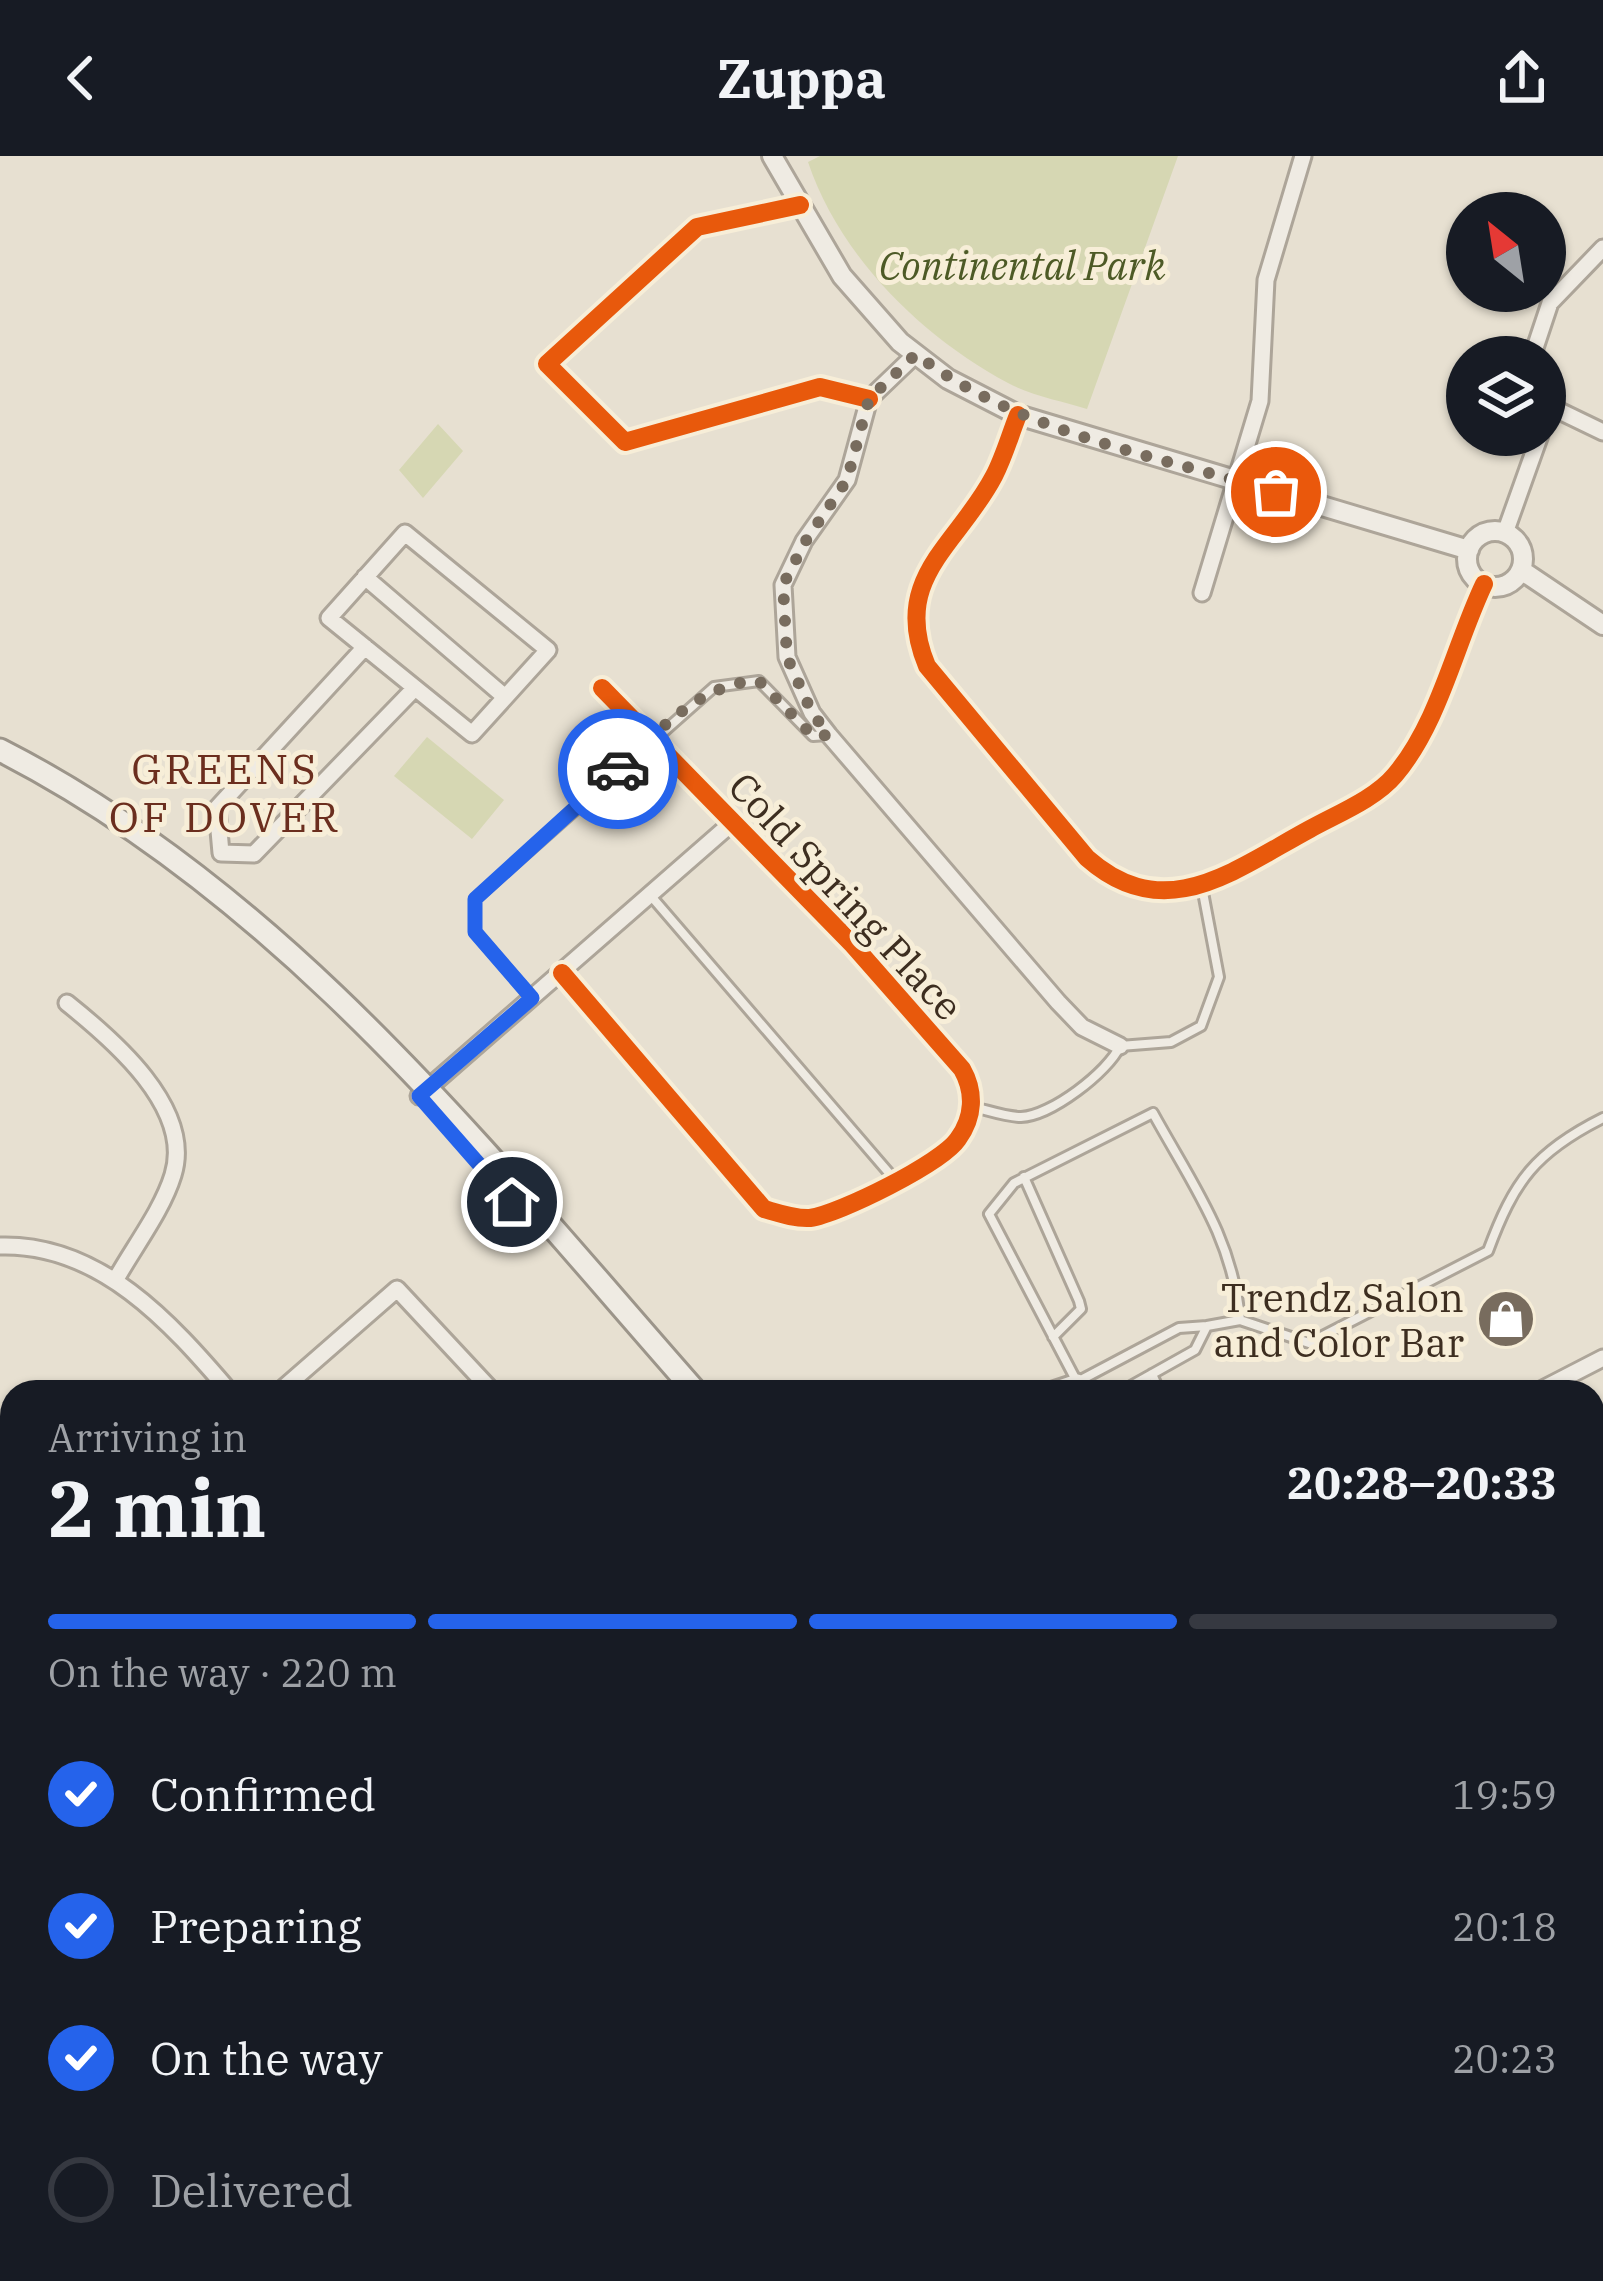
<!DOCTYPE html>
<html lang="en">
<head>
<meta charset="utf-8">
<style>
	:root { --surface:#171b24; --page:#20242c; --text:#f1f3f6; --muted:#9ea1a6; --line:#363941; --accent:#2563eb }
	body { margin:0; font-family:"IBM Plex Serif",serif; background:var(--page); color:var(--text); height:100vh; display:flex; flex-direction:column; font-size:45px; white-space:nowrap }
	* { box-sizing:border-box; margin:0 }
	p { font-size:39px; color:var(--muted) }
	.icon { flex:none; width:66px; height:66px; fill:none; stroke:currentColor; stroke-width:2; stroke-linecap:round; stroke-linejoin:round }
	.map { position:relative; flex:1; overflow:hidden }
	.details { position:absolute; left:0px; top:1224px; width:1605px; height:903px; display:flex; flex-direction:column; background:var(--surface); border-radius:36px 36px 0 0; box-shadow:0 3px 9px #0004 }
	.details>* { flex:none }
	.needle { width:78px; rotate:330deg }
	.tools { position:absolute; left:1446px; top:36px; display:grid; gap:24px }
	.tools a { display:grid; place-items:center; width:120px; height:120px; border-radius:50%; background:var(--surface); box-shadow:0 3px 9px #0004; font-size:60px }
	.pin { position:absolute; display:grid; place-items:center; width:102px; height:102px; color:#fff; margin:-51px; border:6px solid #fff; border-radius:50%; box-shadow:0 3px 12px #0007 }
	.courier { position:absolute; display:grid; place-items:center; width:120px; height:120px; margin:-60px; border:9px solid #2563eb; border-radius:50%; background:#fff; color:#222; box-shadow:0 3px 15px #0007 }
	.summary em { font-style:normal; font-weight:700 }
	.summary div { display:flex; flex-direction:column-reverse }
	.summary { display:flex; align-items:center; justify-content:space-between; height:204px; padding:0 48px }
	h1 { font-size:78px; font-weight:700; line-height:90px }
	.bar { display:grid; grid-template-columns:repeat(4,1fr); gap:18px 12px; align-content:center; height:144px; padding:0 48px }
	.bar i { height:15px; border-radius:9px; background:var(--line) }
	.bar .current { background:var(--accent) }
	.bar p { grid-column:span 4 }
	ol { padding:0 48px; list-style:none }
	li { display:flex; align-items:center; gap:36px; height:132px }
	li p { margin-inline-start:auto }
	li .icon { padding:12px; border-radius:50%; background:var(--accent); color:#fff; stroke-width:4 }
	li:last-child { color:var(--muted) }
	li i { width:66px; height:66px; border:6px solid var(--line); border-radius:50% }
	header { display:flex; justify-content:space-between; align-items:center; height:156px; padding:0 48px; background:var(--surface); font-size:54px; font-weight:700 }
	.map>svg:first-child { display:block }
	.green { fill:#d6d7b3 }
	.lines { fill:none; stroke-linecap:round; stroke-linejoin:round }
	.service-casing { stroke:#ada599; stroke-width:14 }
	.minor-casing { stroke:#ada599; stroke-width:21 }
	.tertiary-casing { stroke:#ada599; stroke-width:24 }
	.secondary-casing { stroke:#9c958a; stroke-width:27 }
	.trunk-casing { stroke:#928b80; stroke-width:30 }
	.service { stroke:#efebe3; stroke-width:8 }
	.minor { stroke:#efebe3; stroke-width:15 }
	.tertiary { stroke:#efebe3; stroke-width:18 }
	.secondary { stroke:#efebe3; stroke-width:21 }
	.trunk { stroke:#e0d9cb; stroke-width:24 }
	.cycleway-casing { stroke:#f7eed8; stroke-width:26 }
	.cycleway { stroke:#e8590c; stroke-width:18 }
	.done { stroke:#786c5e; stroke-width:12; stroke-dasharray:0 21.6 }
	.route { stroke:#2563eb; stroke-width:15 }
	.labels { text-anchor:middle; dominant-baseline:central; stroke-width:10; stroke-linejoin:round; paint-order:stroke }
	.park-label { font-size:39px; font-style:italic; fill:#4d5a26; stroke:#f7eed8 }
	.street-label { font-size:39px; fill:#3d2e20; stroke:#f7eed8 }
	.poi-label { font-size:39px; fill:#3d2e20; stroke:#f7eed8; text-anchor:end }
	.neighbourhood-label { font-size:42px; letter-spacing:3px; fill:#6b2e1e; stroke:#f7eed8 }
</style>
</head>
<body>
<header><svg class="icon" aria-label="back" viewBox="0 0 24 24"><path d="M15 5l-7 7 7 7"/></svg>Zuppa<svg class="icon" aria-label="share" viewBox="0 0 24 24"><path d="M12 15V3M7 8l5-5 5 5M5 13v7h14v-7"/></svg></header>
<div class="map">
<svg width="1603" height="2125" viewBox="0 0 1603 2125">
	<rect width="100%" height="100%" fill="#e7e0d1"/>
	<!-- green -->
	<path class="green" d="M820,0H1178L1087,253C1062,245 1032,240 1008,227C922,181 840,101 808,6Z
		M438,268L463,295L423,342L399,314Z
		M427,581L504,644L472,683L394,620Z"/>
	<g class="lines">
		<!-- service casing -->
		<g class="service-casing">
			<path id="service" d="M651,740L895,1024
				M532,842L475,776V743L714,531L759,525L813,580L827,579
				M973,951C987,954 1006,961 1021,961C1051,960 1108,916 1120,890L1171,886L1201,870L1219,821L1202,731
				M1024,1021L1079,1145L1081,1153L1053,1181
				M1207,1170L1240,1164
				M1152,1218L1160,1236
				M1120,1236L1195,1194L1207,1170L1179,1172L1077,1226L989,1058L1014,1027L1153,957C1192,1028 1233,1082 1240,1164L1309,1187L1488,1095C1514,1025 1535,996 1603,962
				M1593,1383L1603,1378
				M1593,1472L1603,1466
				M1593,1517L1603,1511
				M1593,1804V1805
				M967,2115L974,2125
				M1080,2115L1085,2125
				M1093,2115L1101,2125
				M1166,2115L1171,2125
				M1254,2115L1260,2125
				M1318,2115L1324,2125
				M910,2125L923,2115"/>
		</g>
		<!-- minor casing -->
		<g class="minor-casing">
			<path id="minor" d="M800,49L697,71L547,208L625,286L820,231L869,243
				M916,198L869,243L847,324L804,385L783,429L787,501L812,557L829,579L1058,846L1082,871L1120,890
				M1532,201L1550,147L1603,92
				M1545,248L1603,276
				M1018,259C1010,279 1004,301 994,320C958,389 890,422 927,510L1087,702C1165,771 1234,714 1310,673C1337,658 1375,643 1395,619C1439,567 1455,489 1484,428
				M405,377L548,494L472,578L329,462Z
				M1505,377L1540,279
				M365,421L505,541
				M1202,437L1260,245L1266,124L1303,0
				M221,697L217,652L365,491
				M221,697L254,698L413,534
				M562,817L764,1053C778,1057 795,1063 810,1062C839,1058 942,1007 958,983C974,961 975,936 962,913L853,789L602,532
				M67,847C112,883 194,952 173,1019C162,1055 133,1092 115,1125
				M419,940L733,666
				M0,1090C100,1087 171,1167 230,1236
				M279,1236L397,1133L493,1236
				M1047,1236L1077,1226L1084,1236
				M1537,1236L1603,1202
				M12,1835L3,1842L12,1854
				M458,2115L476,2125
				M281,2125L291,2115"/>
		</g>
		<!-- tertiary casing -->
		<g class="tertiary-casing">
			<path id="tertiary" d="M772,0L842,120L900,186L948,223L1018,259L1469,394
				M1467 403a28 28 0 1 1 56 0a28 28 0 1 1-56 0Z
				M1521,414L1603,469"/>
		</g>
		<!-- secondary casing -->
		<g class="secondary-casing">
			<path id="secondary" d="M0,594C286,740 488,1000 696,1236"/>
		</g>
		<!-- trunk casing -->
		<g class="trunk-casing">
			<path id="trunk" d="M1593,1598L1603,1593
				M791,2125L804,2115"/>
		</g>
		<!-- service -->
		<use href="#service" class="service"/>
		<!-- minor -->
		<use href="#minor" class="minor"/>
		<!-- tertiary -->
		<use href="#tertiary" class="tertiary"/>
		<!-- secondary -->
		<use href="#secondary" class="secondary"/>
		<!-- trunk -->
		<use href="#trunk" class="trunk"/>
		<!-- cycleway casing -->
		<g class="cycleway-casing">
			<path id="cycleway" d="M800,49L697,71L547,208L625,286L820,231L869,243
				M1018,259C1010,279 1004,301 994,320C958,389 890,422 927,510L1087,702C1165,771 1234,714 1310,673C1337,658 1375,643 1395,619C1439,567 1455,489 1484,428
				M562,817L764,1053C778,1057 795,1063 810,1062C839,1058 942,1007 958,983C974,961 975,936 962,913L853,789L602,532"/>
		</g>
		<!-- cycleway -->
		<use href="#cycleway" class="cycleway"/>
	</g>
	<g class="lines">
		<!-- done -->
		<path class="done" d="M618,613C659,575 701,526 759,525L813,580L829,579L812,557L787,501L783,429L805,386L847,324L869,243L916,198C1019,277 1154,299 1276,336"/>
		<!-- route -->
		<path class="route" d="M512,1046L419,940L532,842L475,776V743L618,613"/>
	</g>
	<!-- icons -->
	<defs>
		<g id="shop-disc" transform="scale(3)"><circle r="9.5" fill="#786c5e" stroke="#f7eed8"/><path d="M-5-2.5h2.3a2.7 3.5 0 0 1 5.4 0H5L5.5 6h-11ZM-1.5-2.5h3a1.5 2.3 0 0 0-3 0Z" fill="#fff"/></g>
	</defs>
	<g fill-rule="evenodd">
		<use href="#shop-disc" x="1506" y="1163"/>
	</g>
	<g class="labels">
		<!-- park labels -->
		<g class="park-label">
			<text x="1022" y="109">Continental Park</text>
		</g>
		<!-- street labels -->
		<g class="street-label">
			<text transform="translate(846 740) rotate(47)">Cold Spring Place</text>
		</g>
		<!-- poi labels -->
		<g class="poi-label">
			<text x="1464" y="1141">Trendz Salon<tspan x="1464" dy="45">and Color Bar</tspan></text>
		</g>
		<!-- neighbourhood labels -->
		<g class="neighbourhood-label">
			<text x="225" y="612">GREENS<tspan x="225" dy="48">OF DOVER</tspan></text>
		</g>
	</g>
</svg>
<div class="tools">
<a><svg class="needle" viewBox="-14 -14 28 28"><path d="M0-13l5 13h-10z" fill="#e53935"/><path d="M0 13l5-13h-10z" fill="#9ea1a6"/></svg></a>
<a><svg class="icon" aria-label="layers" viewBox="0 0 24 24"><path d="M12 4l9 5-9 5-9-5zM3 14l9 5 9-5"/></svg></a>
</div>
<div class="pin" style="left:1276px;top:336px;background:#ea580c"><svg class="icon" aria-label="bag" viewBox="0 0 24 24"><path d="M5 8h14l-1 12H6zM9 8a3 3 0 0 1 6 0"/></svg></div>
<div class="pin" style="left:512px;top:1046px;background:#1f2937"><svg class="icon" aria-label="home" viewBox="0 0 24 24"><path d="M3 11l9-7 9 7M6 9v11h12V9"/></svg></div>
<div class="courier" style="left:618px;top:613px"><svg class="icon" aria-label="car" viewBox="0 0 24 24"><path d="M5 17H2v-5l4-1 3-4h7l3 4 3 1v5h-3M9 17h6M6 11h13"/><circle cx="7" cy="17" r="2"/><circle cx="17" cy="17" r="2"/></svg></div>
<section class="details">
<div class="summary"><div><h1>2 min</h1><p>Arriving in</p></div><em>20:28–20:33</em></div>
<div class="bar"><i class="current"></i><i class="current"></i><i class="current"></i><i></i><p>On the way · 220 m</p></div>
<ol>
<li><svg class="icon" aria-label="check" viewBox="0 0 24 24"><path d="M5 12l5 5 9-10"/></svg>Confirmed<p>19:59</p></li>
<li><svg class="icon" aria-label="check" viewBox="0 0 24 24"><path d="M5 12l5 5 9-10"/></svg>Preparing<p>20:18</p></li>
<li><svg class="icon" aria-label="check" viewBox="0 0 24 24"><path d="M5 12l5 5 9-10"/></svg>On the way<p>20:23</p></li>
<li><i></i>Delivered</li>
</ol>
</section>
</div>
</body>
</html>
